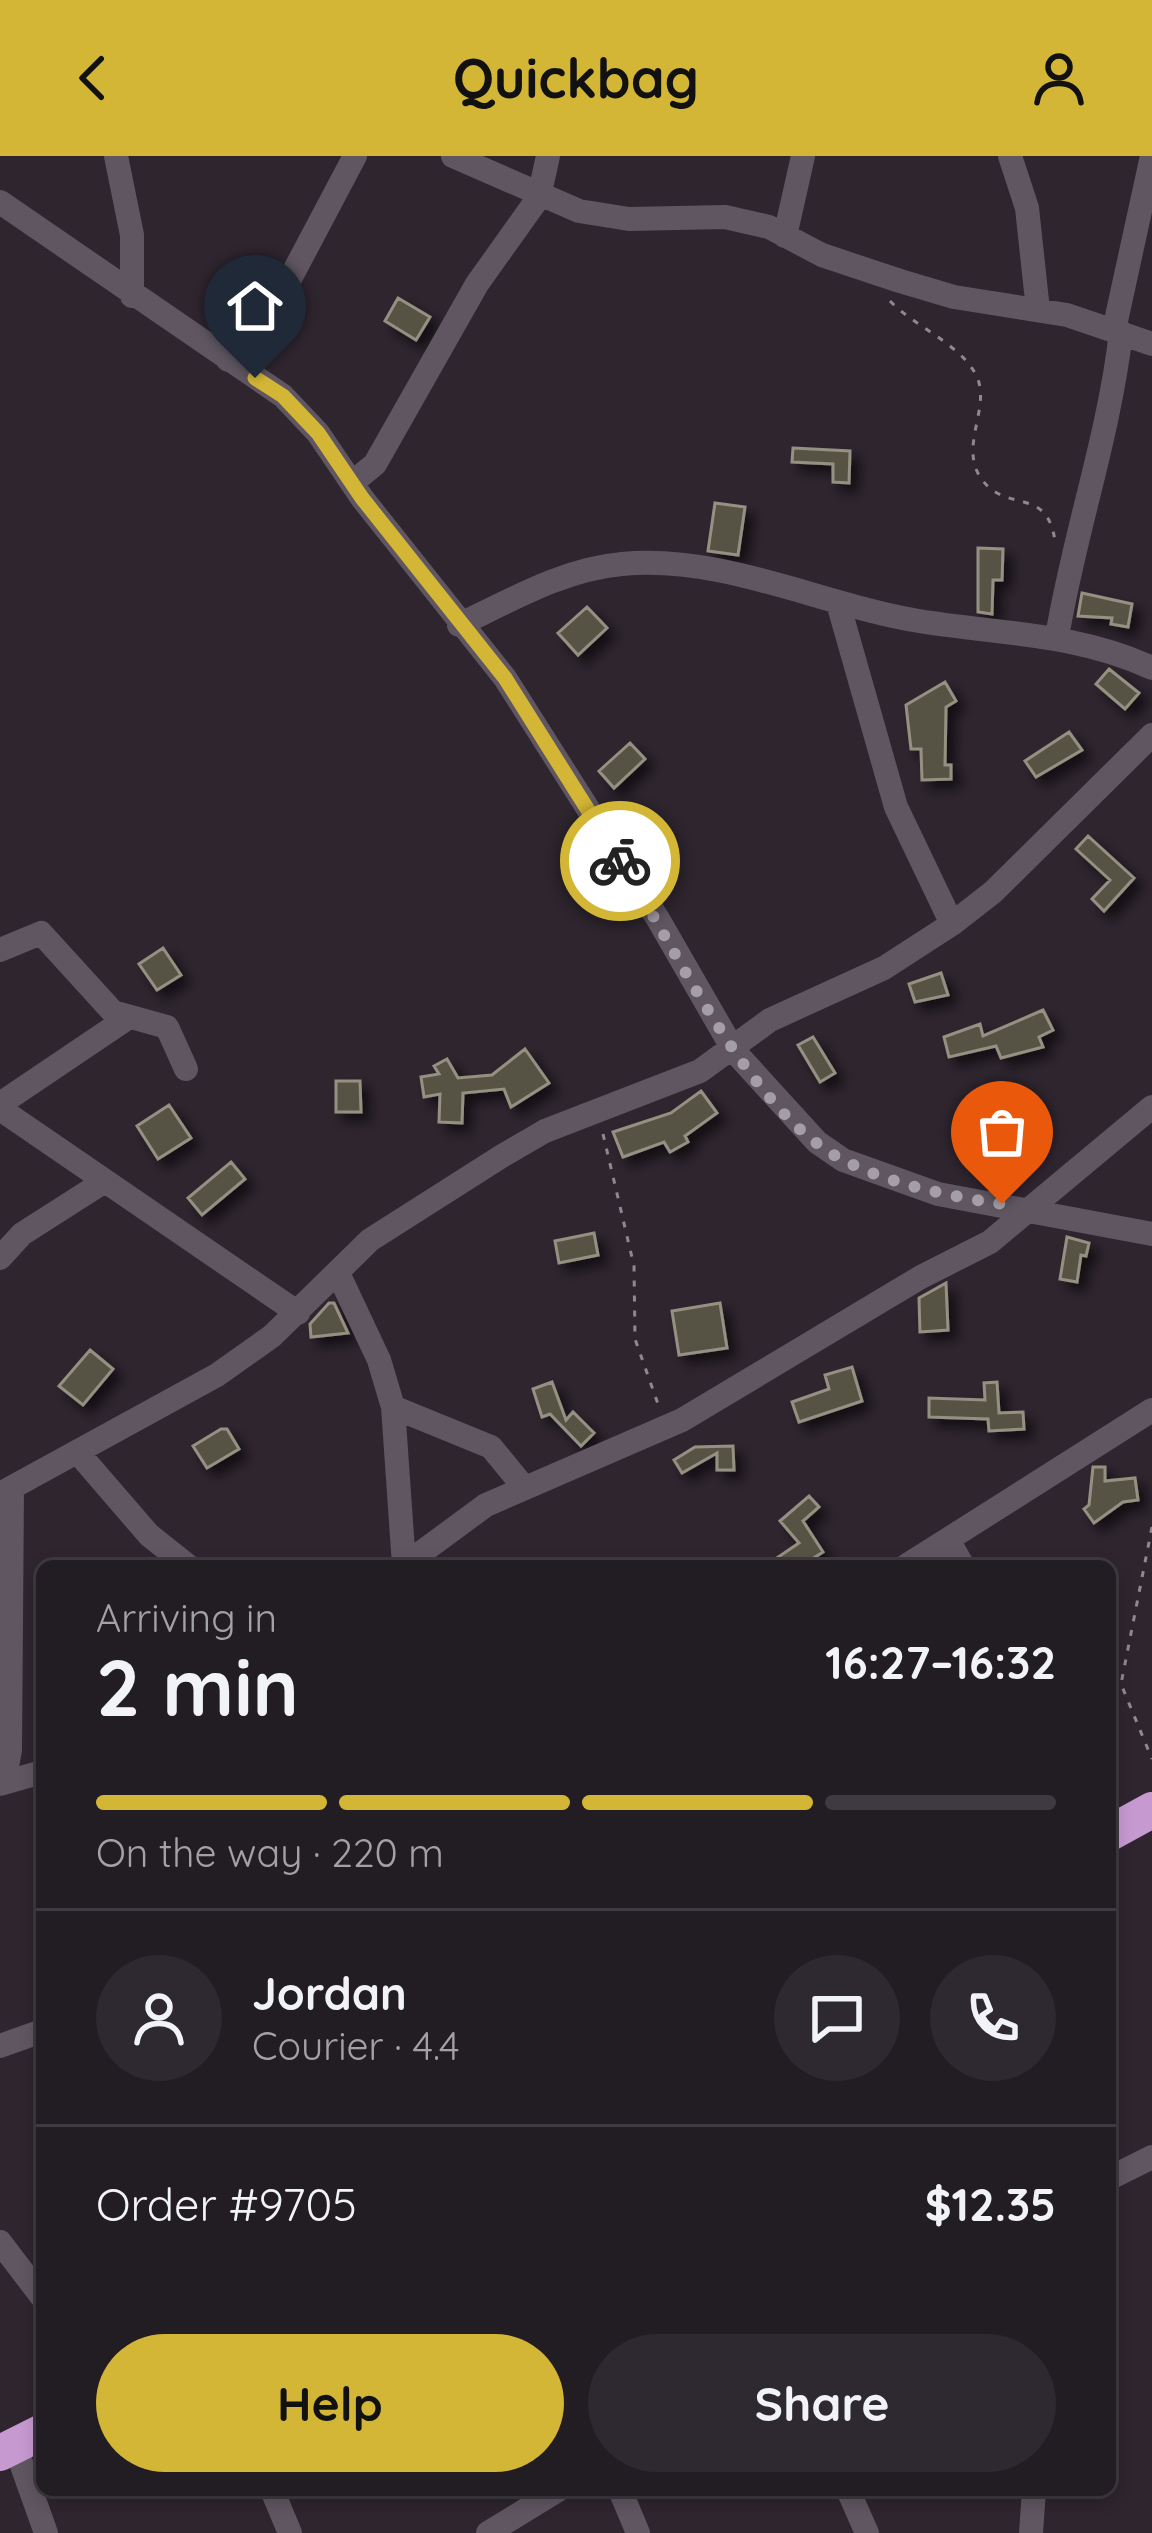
<!DOCTYPE html>
<html lang="en">
<head>
<meta charset="utf-8">
<style>
	:root { --surface:#221c23; --page:#2e2930; --text:#f1f3f6; --muted:#a2a1a6; --line:#3f3a41; --accent:#d3b635 }
	body { margin:0; font-family:Quicksand,sans-serif; background:var(--page); color:var(--text); height:100vh; display:flex; flex-direction:column; font-size:45px; white-space:nowrap }
	* { box-sizing:border-box; margin:0 }
	p { font-size:39px; color:var(--muted) }
	.icon { flex:none; width:66px; height:66px; fill:none; stroke:currentColor; stroke-width:2; stroke-linecap:round; stroke-linejoin:round }
	.map { position:relative; flex:1; overflow:hidden }
	.side { position:absolute; left:36px; top:1404px; width:1080px; height:936px; display:flex; flex-direction:column; background:var(--surface); border-radius:18px; box-shadow:0 6px 18px #0003,0 0 0 3px var(--line) }
	.side>* { flex:none }
	.pin { position:absolute; display:grid; place-items:center; width:102px; height:102px; color:#fff; margin:-123px -51px; border-radius:50% 50% 50% 0; rotate:-45deg; box-shadow:0 0 12px #0007 }
	.pin .icon { rotate:45deg }
	.courier { position:absolute; display:grid; place-items:center; width:120px; height:120px; margin:-60px; border:9px solid #d3b635; border-radius:50%; background:#fff; color:#222; box-shadow:0 3px 15px #0007 }
	.head em { font-style:normal; font-weight:700 }
	.head div { display:flex; flex-direction:column-reverse }
	.head { display:flex; align-items:center; justify-content:space-between; height:204px; padding:0 60px }
	h1 { font-size:78px; font-weight:700; line-height:90px }
	.bar { display:grid; grid-template-columns:repeat(4,1fr); gap:18px 12px; align-content:center; height:144px; padding:0 60px }
	.bar i { height:15px; border-radius:9px; background:var(--line) }
	.bar .active { background:var(--accent) }
	.bar p { grid-column:span 4 }
	.line { display:flex; align-items:center; gap:30px; padding:0 60px; border-top:3px solid var(--line) }
	.line div { flex:1 }
	.round { display:grid; place-items:center; flex:none; width:126px; height:126px; border-radius:63px; background:var(--page) }
	.button { display:flex; gap:24px; margin-top:auto; padding:24px 60px }
	.button a { flex:1; height:138px; border-radius:72px; background:var(--accent); color:#111; font-size:48px; font-weight:700; line-height:138px; text-align:center }
	.button a+a { background:var(--page); color:var(--text) }
	header { display:flex; justify-content:space-between; align-items:center; height:156px; padding:0 60px; background:var(--accent); color:#111; font-size:54px; font-weight:700 }
	.map>svg:first-child { display:block }
	.building { fill:#565245; stroke:#949182; stroke-width:3; filter:url(#shadow) }
	.lines { fill:none; stroke-linecap:round; stroke-linejoin:round }
	.path { stroke:#8e8890; stroke-width:3; stroke-dasharray:6 9; stroke-linecap:butt }
	.minor { stroke:#5f5661; stroke-width:24 }
	.highway { stroke:#c799d1; stroke-width:36 }
	.done { stroke:#a49ea6; stroke-width:12; stroke-dasharray:0 21.6 }
	.route { stroke:#d3b635; stroke-width:15 }
</style>
</head>
<body>
<header><svg class="icon" aria-label="back" viewBox="0 0 24 24"><path d="M15 5l-7 7 7 7"/></svg>Quickbag<svg class="icon" aria-label="person" viewBox="0 0 24 24"><circle cx="12" cy="8" r="4"/><path d="M4 21q1-7 8-7t8 7"/></svg></header>
<div class="map">
<svg width="1152" height="2377" viewBox="0 0 1152 2377">
	<defs>
		<filter id="shadow"><feDropShadow dx="8" dy="8" stdDeviation="6" flood-color="#0009"/></filter>
	</defs>
	<rect width="100%" height="100%" fill="#2e252f"/>
	<!-- building -->
	<path class="building" d="M398,142L430,161L416,184L385,165Z
		M793,292L850,295L849,327L833,326V308L792,306Z
		M715,347L745,351L738,399L708,395Z
		M978,392L1003,393L1002,424H993L992,458L978,456Z
		M1082,437L1132,448L1128,471L1111,468L1112,462L1078,460Z
		M587,451L607,472L578,499L558,477Z
		M1109,513L1139,537L1125,553L1096,528Z
		M945,526L956,545L946,551L945,609H951V623L922,624L921,593H911L906,549Z
		M1069,576L1082,594L1036,621L1025,605Z
		M630,587L645,603L614,632L599,615Z
		M1088,680L1134,722L1104,755L1092,743L1110,724L1076,693Z
		M163,792L181,819L157,834L139,808Z
		M941,817L948,839L915,846L909,828Z
		M1043,854L1053,874L1039,881L1043,891L1001,902L996,890L949,901L944,881L980,868L983,880Z
		M813,881L835,917L820,926L798,889Z
		M525,893L549,927L511,951L504,933L463,937L462,967L439,966L440,938L424,941L421,921L439,918L434,910L447,903L458,922L492,919Z
		M336,925H360L361,956H336Z
		M701,935L717,957L685,980L688,986L670,996L664,986L623,1001L613,976L671,957Z
		M169,949L191,982L158,1003L137,970Z
		M231,1006L245,1023L202,1059L188,1042Z
		M594,1077L598,1099L559,1107L555,1085Z
		M1067,1081L1089,1087L1086,1100L1081,1099L1077,1126L1060,1123Z
		M946,1127L948,1174L920,1176L919,1142Z
		M329,1147H334L348,1177L311,1181L310,1168Z
		M720,1147L727,1192L679,1199L672,1155Z
		M90,1194L113,1213L83,1249L59,1230Z
		M852,1211L862,1245L799,1266L792,1246L829,1233L825,1219Z
		M552,1226L566,1264L573,1256L594,1277L581,1290L550,1258L542,1261L533,1233Z
		M997,1226L999,1257L1023,1256L1024,1273L989,1275L988,1263L929,1261V1242L985,1244L984,1227Z
		M221,1273H227L239,1293L207,1312L193,1290Z
		M733,1290L734,1314H717V1297L682,1317L674,1304L695,1291Z
		M1093,1311H1105V1325L1135,1322L1138,1344L1123,1346L1094,1367L1084,1353L1089,1349Z
		M809,1340L819,1351L803,1365L823,1396L801,1410H765L799,1387L780,1365Z"/>
	<g class="lines">
		<!-- path -->
		<path class="path" d="M890,145C914,170 958,187 975,217C994,250 956,291 983,325C1008,357 1047,330 1055,385
			M603,978L634,1110L635,1183L658,1248
			M1152,1371L1121,1528L1152,1603"/>
		<!-- minor -->
		<path class="minor" d="M116,0L132,79V140
			M453,0L579,55L629,63L725,61L769,71L822,99L900,125L954,141L1067,159L1152,188
			M1010,0L1027,52L1038,154
			M0,46L283,240L318,277L362,342L505,522L658,763L734,895L817,986L843,1004L938,1038L1152,1078
			M785,80L803,0
			M1114,174L1152,0
			M228,204L265,170L355,0
			M352,327L375,308L477,128L539,41L548,0
			M838,447L896,651L952,768
			M459,469C511,444 564,413 622,408C721,398 822,449 919,465C999,478 1077,477 1152,512
			M1057,481C1074,378 1109,281 1121,176
			M0,794L41,777L113,856L167,871L186,913
			M0,948L126,863
			M0,953L298,1157
			M0,1102L22,1078L105,1025
			M338,1117L379,1204L393,1251L404,1409
			M393,1251L491,1291L523,1330
			M80,1299L149,1379L188,1410
			M0,1338L217,1219L272,1180L370,1084L502,1000L545,975L700,915L770,864L884,812L952,768L993,736L1152,579
			M948,1384L963,1410
			M403,1410L486,1349L682,1264L921,1121L990,1086L1152,951
			M906,1410L1152,1254
			M4,1627L10,1594L12,1333
			M0,1628L42,1616
			M0,1890L42,1875
			M1110,2022L1152,2001
			M0,2086L42,2141
			M15,2290L46,2377
			M272,2334L290,2377
			M620,2334L638,2377
			M848,2334L867,2377
			M488,2377L558,2334
			M1031,2377L1034,2334"/>
		<!-- highway -->
		<path class="highway" d="M1110,1677L1152,1654
			M0,2297L42,2276"/>
	</g>
	<g class="lines">
		<!-- done -->
		<path class="done" d="M620,705C678,794 748,955 843,1004C892,1029 949,1040 1002,1048"/>
		<!-- route -->
		<path class="route" d="M255,222L283,240L318,277L362,342L505,522L620,705"/>
	</g>
</svg>
<div class="pin" style="left:1002px;top:1048px;background:#ea580c"><svg class="icon" aria-label="bag" viewBox="0 0 24 24"><path d="M5 8h14l-1 12H6zM9 8a3 3 0 0 1 6 0"/></svg></div>
<div class="pin" style="left:255px;top:222px;background:#1f2937"><svg class="icon" aria-label="home" viewBox="0 0 24 24"><path d="M3 11l9-7 9 7M6 9v11h12V9"/></svg></div>
<div class="courier" style="left:620px;top:705px"><svg class="icon" aria-label="bike" viewBox="0 0 24 24"><circle cx="6" cy="16" r="4"/><circle cx="18" cy="16" r="4"/><path d="M6 16l4-8h5l3 8M10 8l3 8H6M13 5h3"/></svg></div>
<section class="side">
<div class="head"><div><h1>2 min</h1><p>Arriving in</p></div><em>16:27–16:32</em></div>
<div class="bar"><i class="active"></i><i class="active"></i><i class="active"></i><i></i><p>On the way · 220 m</p></div>
<div class="line" style="height:216px"><a class="round"><svg class="icon" aria-label="person" viewBox="0 0 24 24"><circle cx="12" cy="8" r="4"/><path d="M4 21q1-7 8-7t8 7"/></svg></a><div><b>Jordan</b><p>Courier · 4.4</p></div><a class="round"><svg class="icon" aria-label="chat" viewBox="0 0 24 24"><path d="M4 5h16v11H9l-5 4z"/></svg></a><a class="round"><svg class="icon" aria-label="phone" viewBox="0 0 24 24"><path d="M5 4h4l2 5-3 2q2 4 5 5l2-3 5 2v4C11 20 4 13 5 4z"/></svg></a></div>
<div class="line" style="height:156px"><div>Order #9705</div><b>$12.35</b></div>
<div class="button"><a>Help</a><a>Share</a></div>
</section>
</div>
</body>
</html>
